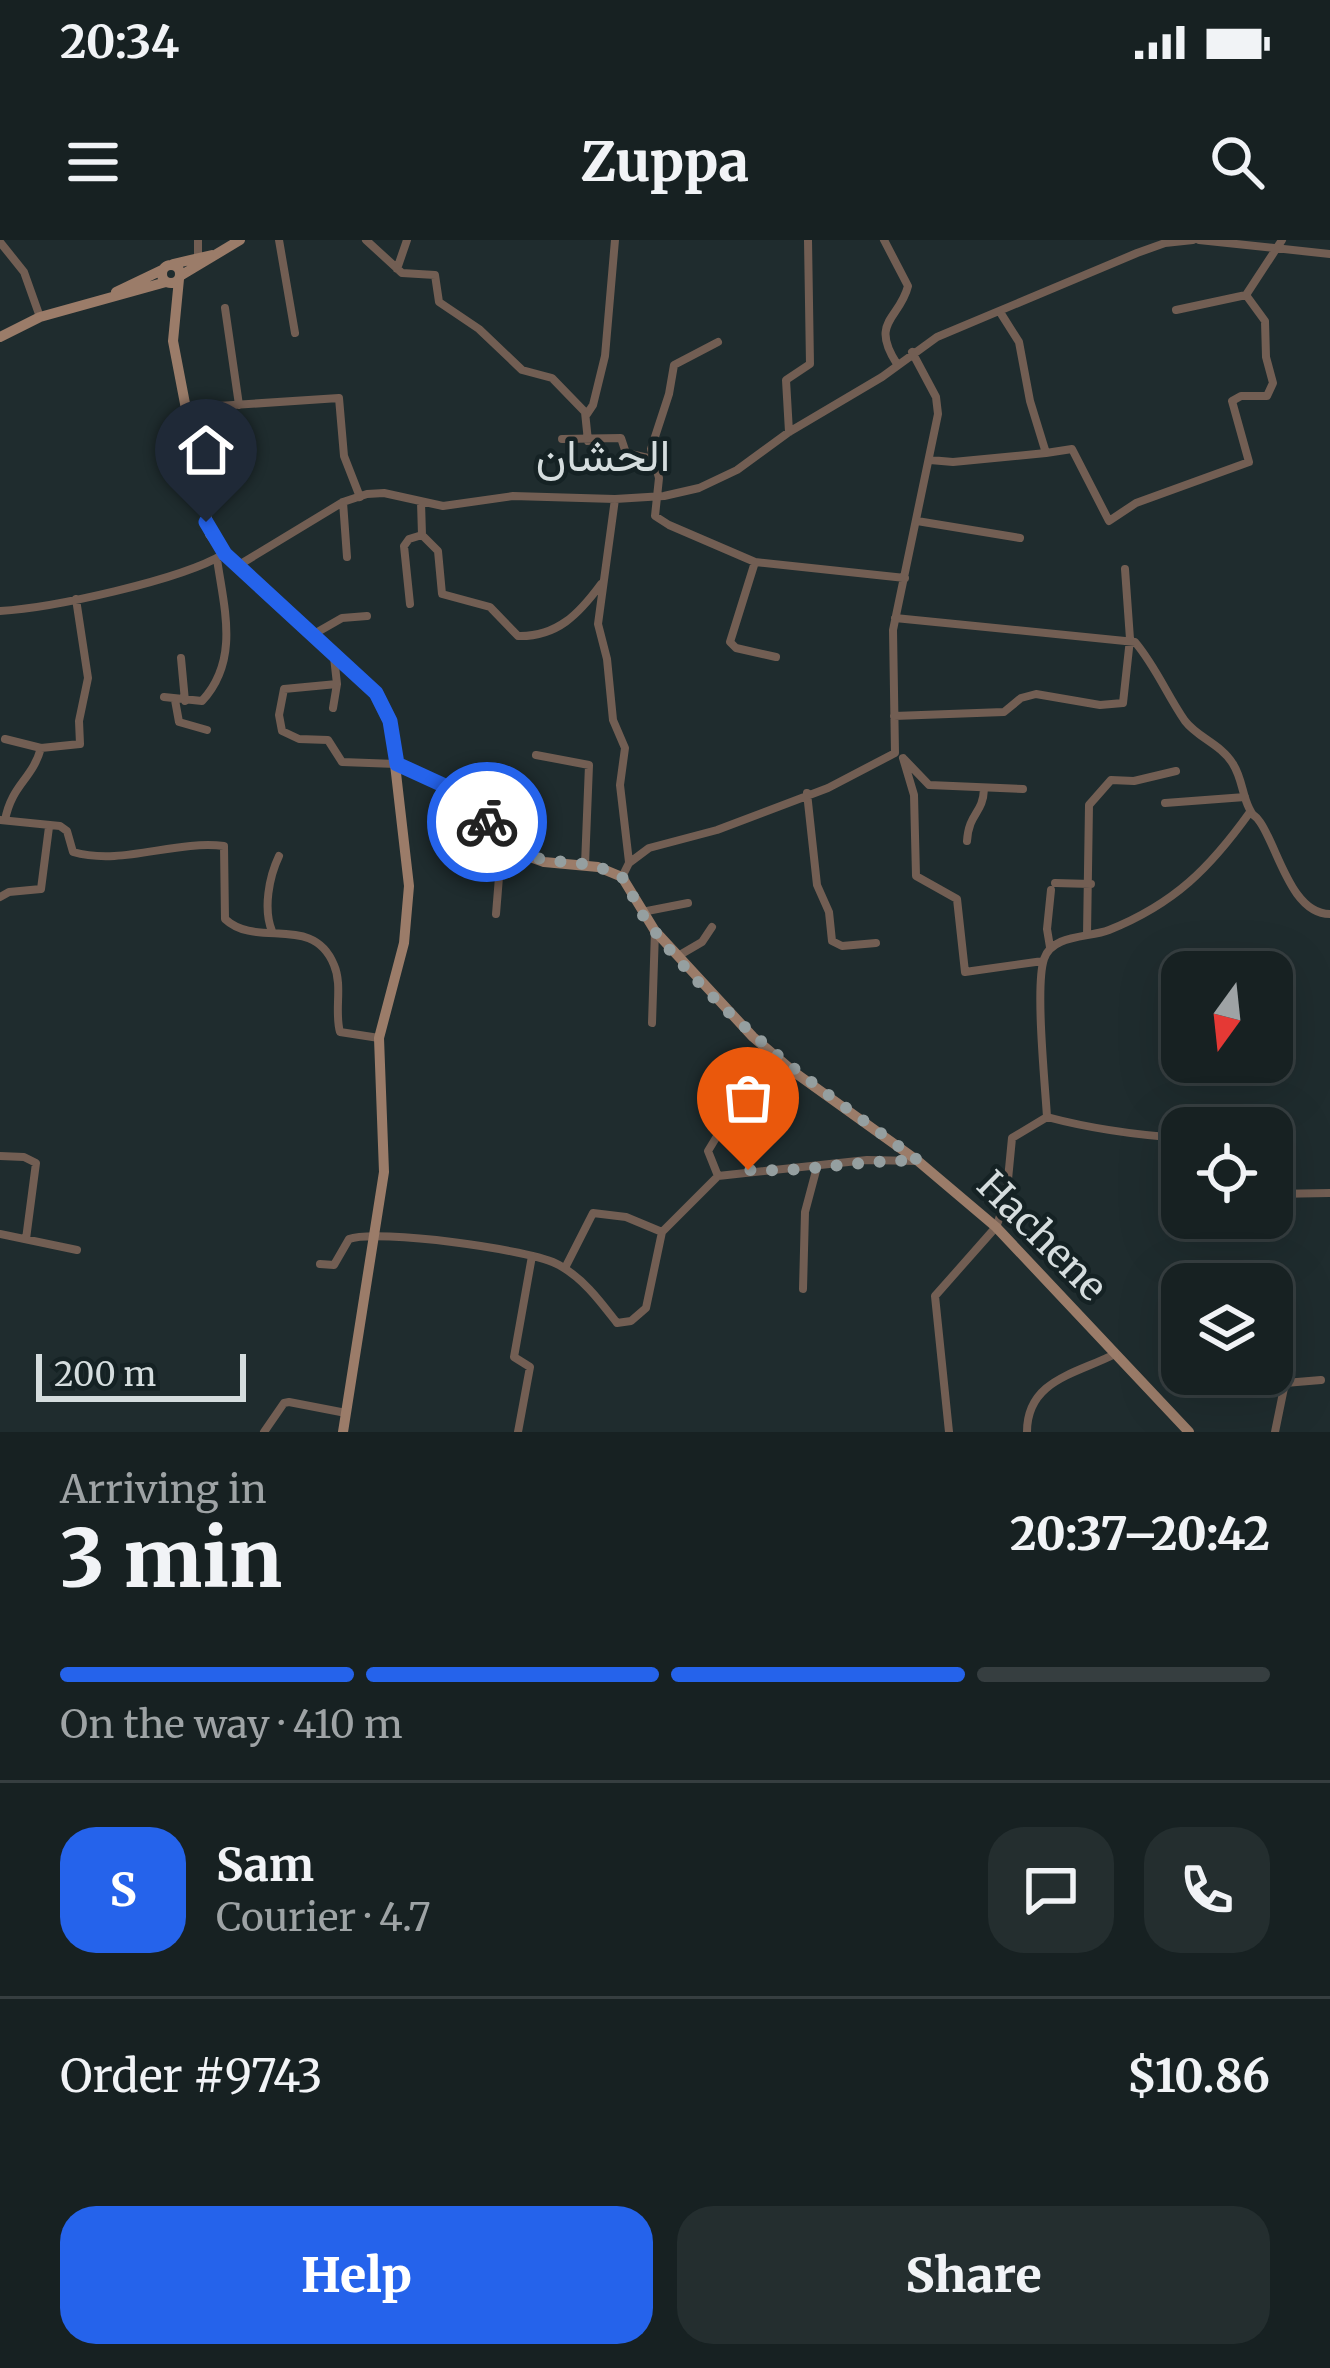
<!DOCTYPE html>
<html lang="en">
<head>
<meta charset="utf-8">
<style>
	:root { --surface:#172122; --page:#242e2f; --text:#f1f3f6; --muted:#9ea3a5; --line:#363e40; --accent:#2563eb }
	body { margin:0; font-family:Merriweather,Vazirmatn,serif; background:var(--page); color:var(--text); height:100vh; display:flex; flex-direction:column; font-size:45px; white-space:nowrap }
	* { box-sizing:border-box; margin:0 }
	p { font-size:39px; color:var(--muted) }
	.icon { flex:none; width:66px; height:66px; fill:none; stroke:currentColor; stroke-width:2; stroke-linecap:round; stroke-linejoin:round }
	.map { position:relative; height:1192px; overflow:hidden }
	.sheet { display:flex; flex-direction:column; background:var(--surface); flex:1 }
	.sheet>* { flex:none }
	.needle { width:78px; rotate:195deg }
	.buttons { position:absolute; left:1161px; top:711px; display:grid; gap:24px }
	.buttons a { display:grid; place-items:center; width:132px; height:132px; border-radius:24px; background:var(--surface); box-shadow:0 12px 48px #0002,0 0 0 3px var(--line); font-size:60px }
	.scale { position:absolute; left:36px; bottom:30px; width:210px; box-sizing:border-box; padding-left:12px; border:6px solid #d5ddde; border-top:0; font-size:33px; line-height:42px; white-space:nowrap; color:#d5ddde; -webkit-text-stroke:9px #152224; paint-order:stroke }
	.pin { position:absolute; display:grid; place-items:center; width:102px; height:102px; color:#fff; margin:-123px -51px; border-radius:50% 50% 50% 0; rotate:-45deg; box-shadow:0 0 12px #0007 }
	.pin .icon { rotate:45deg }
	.courier { position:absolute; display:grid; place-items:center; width:120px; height:120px; margin:-60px; border:9px solid #2563eb; border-radius:50%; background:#fff; color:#222; box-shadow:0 3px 15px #0007 }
	.headline em { font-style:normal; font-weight:800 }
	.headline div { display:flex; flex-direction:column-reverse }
	.headline { display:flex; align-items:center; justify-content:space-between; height:204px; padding:0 60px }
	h1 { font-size:78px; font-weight:800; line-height:90px }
	.bar { display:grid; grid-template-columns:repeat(4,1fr); gap:18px 12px; align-content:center; height:144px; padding:0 60px }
	.bar i { height:15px; border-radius:9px; background:var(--line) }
	.bar .active { background:var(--accent) }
	.bar p { grid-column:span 4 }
	.line { display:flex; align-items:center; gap:30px; padding:0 60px; border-top:3px solid var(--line) }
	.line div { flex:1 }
	.round { display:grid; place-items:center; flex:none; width:126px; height:126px; border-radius:36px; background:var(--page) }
	.button { display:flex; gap:24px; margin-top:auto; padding:24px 60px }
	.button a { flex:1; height:138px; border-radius:36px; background:var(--accent); color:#fff; font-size:48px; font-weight:800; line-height:138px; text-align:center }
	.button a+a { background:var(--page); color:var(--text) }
	.status { display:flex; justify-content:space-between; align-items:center; height:84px; padding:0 60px; background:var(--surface); direction:ltr }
	.status svg { height:33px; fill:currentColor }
	header { display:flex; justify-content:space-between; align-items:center; height:156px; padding:0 60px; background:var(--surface); font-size:54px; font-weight:800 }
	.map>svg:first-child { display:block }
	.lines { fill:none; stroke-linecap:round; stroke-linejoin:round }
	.street { stroke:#725e53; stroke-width:8 }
	.secondary { stroke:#9b7c69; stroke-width:10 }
	.done { stroke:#959fa0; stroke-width:12; stroke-dasharray:0 21.6 }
	.route { stroke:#2563eb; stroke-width:15 }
	.labels { text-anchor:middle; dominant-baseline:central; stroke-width:9; stroke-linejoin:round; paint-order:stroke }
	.street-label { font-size:39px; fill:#d5ddde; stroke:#152224 }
	.quarter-label { font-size:45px; fill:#d5ddde; stroke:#152224 }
</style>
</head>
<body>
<div class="status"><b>20:34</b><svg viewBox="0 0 49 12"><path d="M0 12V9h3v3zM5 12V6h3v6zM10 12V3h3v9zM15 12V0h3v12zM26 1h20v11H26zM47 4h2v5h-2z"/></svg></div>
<header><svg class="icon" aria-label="menu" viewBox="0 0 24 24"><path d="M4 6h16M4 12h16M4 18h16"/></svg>Zuppa<svg class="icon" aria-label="search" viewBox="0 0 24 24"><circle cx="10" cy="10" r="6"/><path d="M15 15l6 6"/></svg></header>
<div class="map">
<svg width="1330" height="1192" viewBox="0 0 1330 1192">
	<rect width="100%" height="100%" fill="#1f2c2e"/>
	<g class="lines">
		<!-- street -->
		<path class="street" d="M198,0V18
			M279,0L295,93
			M366,0L402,33L435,35L439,62L479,89L522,130L552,138L585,172L588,201
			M884,0L908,46C900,79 869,81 897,124
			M1199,0L1330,14
			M0,2L24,32L40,77
			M397,29L407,0
			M225,68L239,165
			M1176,70L1246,55
			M1000,72L1019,102L1030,161L1046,213L1072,209L1109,281L1136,263L1249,222L1232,161L1241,156H1267L1273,143L1266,117L1265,81L1246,55L1282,0
			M718,102L674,125L669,154L651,209L659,238L655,276L669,285L755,322L905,338
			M188,168L339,158L344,216L360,257
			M587,174L593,165L605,116L615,0
			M789,192L786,140L810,124L808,0
			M562,199L621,198L626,213L653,219
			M930,220L953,222L1046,213
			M615,259L598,384L607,419L613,480L625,508L620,545L629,622
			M343,262L347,317
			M421,262L422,295L438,311L442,354L490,367L518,396C557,397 579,374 601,344
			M917,281L1020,298
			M755,322L730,402L736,408L776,417
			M239,325L343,262L367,254L384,253L443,266L513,256L615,259L664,256L699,248L737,230L789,192L882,137L937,97L1137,13L1165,3L1193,0
			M410,364L404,306L409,299L422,295
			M0,371C52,368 181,340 224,314
			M895,378L1135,402C1156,427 1167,455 1185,481C1198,498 1221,504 1233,524C1242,538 1242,554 1249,568C1255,580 1253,572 1260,582C1278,608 1291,674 1330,674
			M314,394L342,378L367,376
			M181,418L185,461
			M337,444L284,449L279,475L282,491L299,499L328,500L342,522L396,524
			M164,457L202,461C240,420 224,368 217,319
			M175,460L179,482L207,490
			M333,468L337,444L334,417
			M894,476L1004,472L1021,458L1036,454L1100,465L1123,463L1130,399L1125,329
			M5,499L41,508L80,504L79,481L88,438L76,359
			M536,515L589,525L585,625
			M903,518L914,555L916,636L957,659L965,732L1043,721
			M904,519L929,545L1023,549
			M807,553L817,645L829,672L832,701L842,706L876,703
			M1165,563L1245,557
			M0,580L60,586L67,591L73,612C122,626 174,600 224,606L225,679C257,709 313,673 334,725C343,746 334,771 340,792L379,798
			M5,580C12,544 32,540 41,508
			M967,601C969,572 983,574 984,549
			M622,637L629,623L649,608L717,590L828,548L895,513L893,390L938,174L936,157L912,112
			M1055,643L1091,644
			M0,657L9,652L41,649L49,587
			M642,672L688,663
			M496,674L502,600
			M272,691C263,669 269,637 279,616
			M1087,695L1089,565L1111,540L1134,541L1176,531
			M1050,707L1047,689L1051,650
			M678,716L702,702L712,687
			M652,783L655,691
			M1047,877C1092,889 1136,895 1182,898
			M0,916L24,917L36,923L26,999
			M718,936L708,911L725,883
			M1272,954L1330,953
			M0,994L77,1010
			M320,1024L334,1025L349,999C377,989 531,1009 559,1025C584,1039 600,1061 617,1083L631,1081L646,1068L662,992L718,936L867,920L917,921
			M565,1028L593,973L626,977L662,992
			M803,1049L805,972L817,927
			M264,1192L284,1163L289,1162L346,1173
			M518,1192L530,1127L514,1117L532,1016
			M949,1192L935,1056L996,987L1006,960L1012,898L1047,877C1045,843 1035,746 1044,719C1052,694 1089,698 1109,690C1174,664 1210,628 1250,572
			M1027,1192C1027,1140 1076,1134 1115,1114
			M1275,1192L1285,1143L1321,1140"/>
		<!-- secondary -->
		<path class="secondary" d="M173,24L212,15
			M162 34a9 9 0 1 1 18 0a9 9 0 1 1-18 0Z
			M180,36L240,0
			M179,39L173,101L210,294L225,314L376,453L390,481L409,646L404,703L379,798L384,932L343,1192
			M116,52L162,30
			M0,97L40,77L166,42
			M397,524L456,551L502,600L522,614L544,622L598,627L622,637L655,691L753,797L794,832L918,921L996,987L1189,1192"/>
	</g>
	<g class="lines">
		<!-- done -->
		<path class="done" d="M487,582C536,642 567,607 622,637C631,649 635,664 644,677C722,783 815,845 919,921C861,919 806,933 748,930"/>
		<!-- route -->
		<path class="route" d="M206,282L225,314L376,453L390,481L397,524L456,551L487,582"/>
	</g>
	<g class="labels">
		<!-- street labels -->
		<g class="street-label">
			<text transform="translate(1042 996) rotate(45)">Hachene</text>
		</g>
		<!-- quarter labels -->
		<g class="quarter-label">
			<text x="603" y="215">الحشان</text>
		</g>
	</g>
</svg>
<div class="buttons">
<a><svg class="needle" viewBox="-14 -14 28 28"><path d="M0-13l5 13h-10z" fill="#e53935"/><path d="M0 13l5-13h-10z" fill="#9ea3a5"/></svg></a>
<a><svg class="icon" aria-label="locate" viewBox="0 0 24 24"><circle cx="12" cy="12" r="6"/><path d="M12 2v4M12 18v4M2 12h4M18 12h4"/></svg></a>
<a><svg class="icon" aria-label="layers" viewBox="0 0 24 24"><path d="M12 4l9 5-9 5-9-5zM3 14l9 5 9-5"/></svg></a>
</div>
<div class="scale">200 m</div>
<div class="pin" style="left:748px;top:930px;background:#ea580c"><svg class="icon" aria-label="bag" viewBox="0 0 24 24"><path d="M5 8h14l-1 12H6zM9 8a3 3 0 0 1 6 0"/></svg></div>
<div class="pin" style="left:206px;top:282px;background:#1f2937"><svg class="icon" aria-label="home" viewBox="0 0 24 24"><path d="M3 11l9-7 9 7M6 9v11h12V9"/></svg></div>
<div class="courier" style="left:487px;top:582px"><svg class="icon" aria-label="bike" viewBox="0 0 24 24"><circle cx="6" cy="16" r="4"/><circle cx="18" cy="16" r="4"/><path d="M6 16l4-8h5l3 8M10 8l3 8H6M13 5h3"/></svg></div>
</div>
<section class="sheet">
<div class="headline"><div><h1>3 min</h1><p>Arriving in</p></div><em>20:37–20:42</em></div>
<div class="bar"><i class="active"></i><i class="active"></i><i class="active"></i><i></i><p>On the way · 410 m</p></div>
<div class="line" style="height:216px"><b class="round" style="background:var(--accent);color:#fff">S</b><div><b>Sam</b><p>Courier · 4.7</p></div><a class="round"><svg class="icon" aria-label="chat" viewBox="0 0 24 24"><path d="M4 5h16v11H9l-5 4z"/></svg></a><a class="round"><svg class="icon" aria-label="phone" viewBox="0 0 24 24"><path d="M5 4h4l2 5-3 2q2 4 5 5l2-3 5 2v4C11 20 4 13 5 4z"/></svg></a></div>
<div class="line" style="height:156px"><div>Order #9743</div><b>$10.86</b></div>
<div class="button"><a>Help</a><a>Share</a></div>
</section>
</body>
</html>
